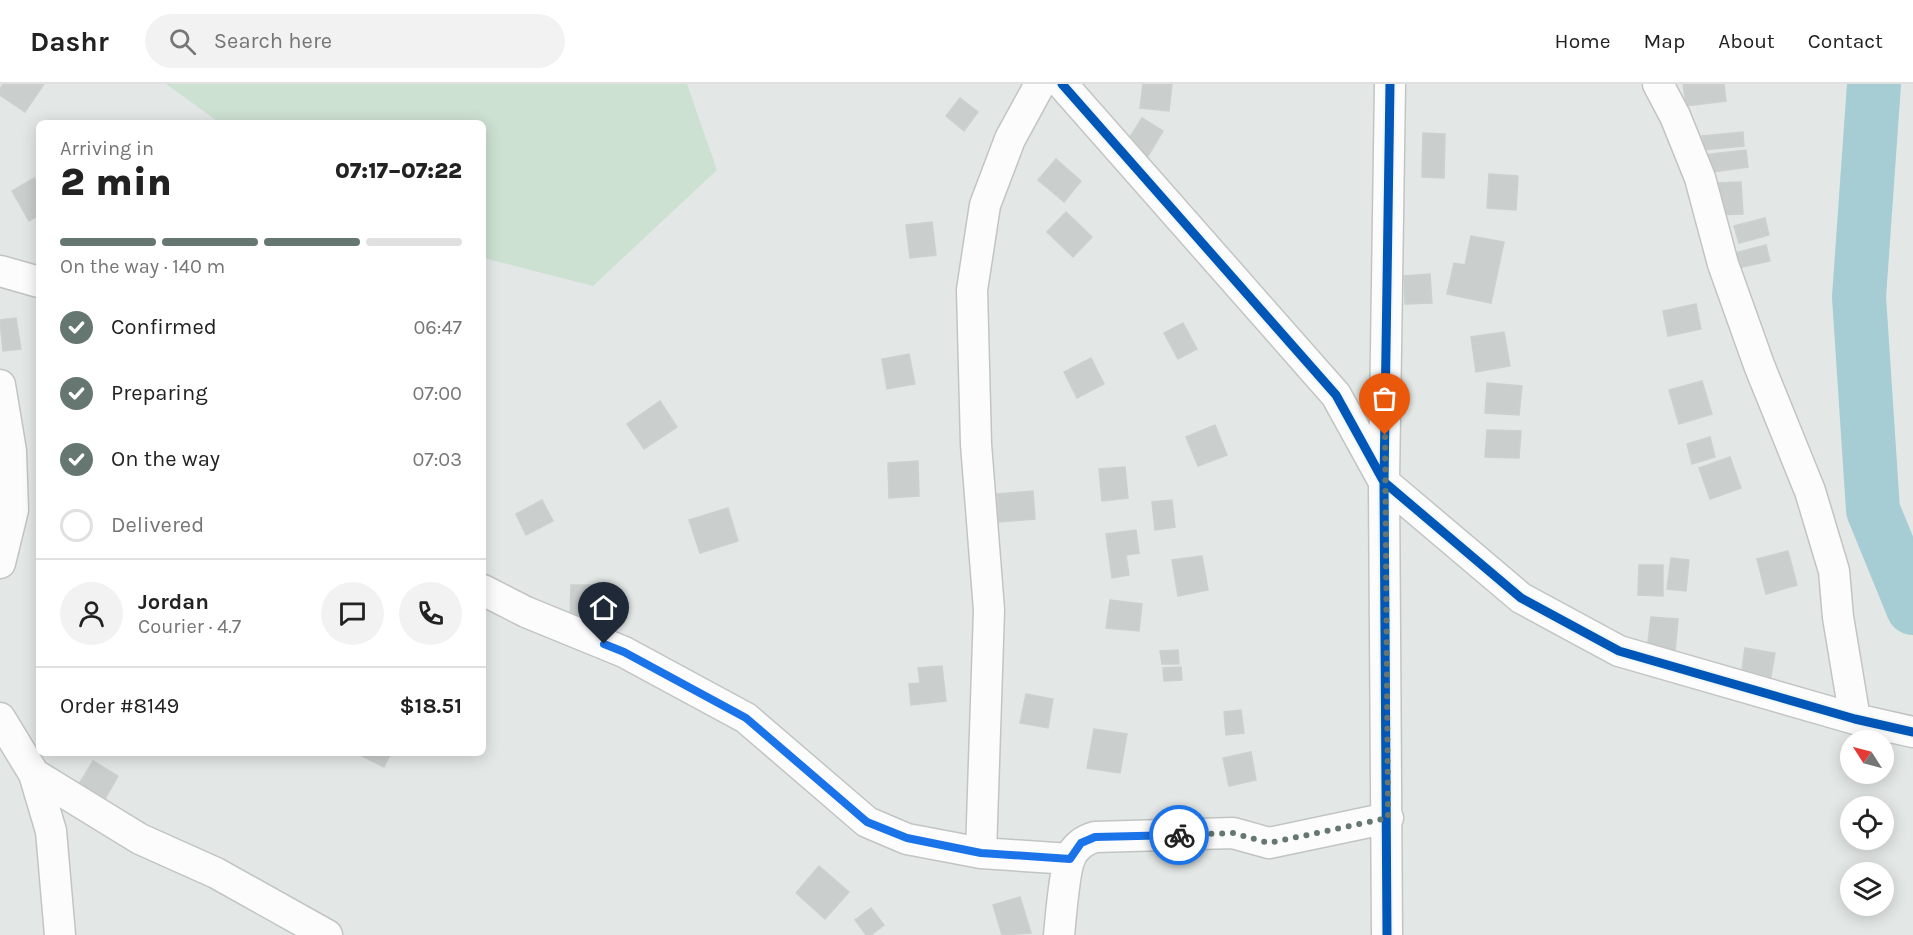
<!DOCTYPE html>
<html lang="en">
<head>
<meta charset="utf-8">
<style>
	:root { --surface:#fff; --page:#f2f2f2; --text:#222; --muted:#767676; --line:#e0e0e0; --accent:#667772 }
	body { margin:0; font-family:Karla,sans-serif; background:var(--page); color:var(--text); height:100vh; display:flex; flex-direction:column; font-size:22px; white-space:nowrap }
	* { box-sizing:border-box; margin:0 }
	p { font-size:20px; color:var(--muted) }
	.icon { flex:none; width:33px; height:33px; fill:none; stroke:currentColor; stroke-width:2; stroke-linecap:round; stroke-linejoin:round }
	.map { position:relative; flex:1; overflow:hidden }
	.drawer { position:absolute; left:36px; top:36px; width:450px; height:636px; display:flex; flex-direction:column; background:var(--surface); border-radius:9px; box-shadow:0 3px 15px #0003 }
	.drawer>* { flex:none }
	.needle { width:39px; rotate:306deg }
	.fabs { position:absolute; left:1840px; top:646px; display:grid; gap:12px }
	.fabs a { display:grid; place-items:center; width:54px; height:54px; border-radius:50%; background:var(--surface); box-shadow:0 3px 15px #0003; font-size:30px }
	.pin { position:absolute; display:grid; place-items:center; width:51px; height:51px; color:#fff; margin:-62px -26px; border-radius:50% 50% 50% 0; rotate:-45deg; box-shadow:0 0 6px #0007 }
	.pin .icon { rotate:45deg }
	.courier { position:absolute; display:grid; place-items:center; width:60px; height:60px; margin:-30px; border:4px solid #1a73e8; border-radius:50%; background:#fff; color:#222; box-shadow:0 2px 8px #0007 }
	.overview em { font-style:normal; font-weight:800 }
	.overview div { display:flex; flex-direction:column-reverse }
	.overview { display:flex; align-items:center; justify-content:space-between; height:102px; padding:0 24px }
	h1 { font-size:39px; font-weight:800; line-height:45px }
	.bar { display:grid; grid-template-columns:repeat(4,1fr); gap:9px 6px; align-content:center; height:72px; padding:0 24px }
	.bar i { height:8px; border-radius:4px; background:var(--line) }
	.bar .selected { background:var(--accent) }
	.bar p { grid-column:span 4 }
	.line { display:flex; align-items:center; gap:15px; padding:0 24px; border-top:2px solid var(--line) }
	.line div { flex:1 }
	.round { display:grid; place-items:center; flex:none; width:63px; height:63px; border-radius:32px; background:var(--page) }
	ol { padding:0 24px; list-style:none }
	li { display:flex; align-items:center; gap:18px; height:66px }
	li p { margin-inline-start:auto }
	li .icon { padding:6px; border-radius:50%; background:var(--accent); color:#fff; stroke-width:4 }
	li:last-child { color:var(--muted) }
	li i { width:33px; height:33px; border:3px solid var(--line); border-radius:50% }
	header { display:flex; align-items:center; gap:36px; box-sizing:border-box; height:84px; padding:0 30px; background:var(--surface); border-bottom:2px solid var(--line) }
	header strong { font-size:28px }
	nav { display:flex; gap:33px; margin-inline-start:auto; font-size:21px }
	.search { width:420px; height:54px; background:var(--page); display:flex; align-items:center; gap:15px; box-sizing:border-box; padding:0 21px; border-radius:33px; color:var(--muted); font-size:22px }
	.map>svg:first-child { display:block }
	.green { fill:#cde1d3 }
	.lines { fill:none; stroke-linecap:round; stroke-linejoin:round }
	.river { stroke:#a6cdd4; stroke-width:54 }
	.building { fill:#cacfcd; stroke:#ccd1cf; stroke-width:1.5 }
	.street-casing { stroke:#c0c5c3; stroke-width:33 }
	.street { stroke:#fbfcfb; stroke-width:30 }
	.cycleway-casing { stroke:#f1f7f4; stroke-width:13 }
	.cycleway { stroke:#0057b8; stroke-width:9 }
	.done { stroke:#667772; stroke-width:6; stroke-dasharray:0 10.8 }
	.route { stroke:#1a73e8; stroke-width:8 }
</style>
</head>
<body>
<header>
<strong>Dashr</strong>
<div class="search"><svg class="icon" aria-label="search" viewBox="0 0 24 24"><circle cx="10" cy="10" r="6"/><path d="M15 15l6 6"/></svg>Search here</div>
<nav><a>Home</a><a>Map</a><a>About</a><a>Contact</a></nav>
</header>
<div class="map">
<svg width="1913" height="851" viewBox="0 0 1913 851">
	<rect width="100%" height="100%" fill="#e3e8e6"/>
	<!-- green -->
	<path class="green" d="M166,0H687L717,86L593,202L483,174V39H220Z"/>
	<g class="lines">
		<!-- river -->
		<path class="river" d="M1874,0L1859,213L1873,426L1913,524"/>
	</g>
	<!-- building -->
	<path class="building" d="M3,0H44L25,28L0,11V5Z
		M1143,0H1172L1169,27L1140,24Z
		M1683,0H1724L1726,17L1686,22Z
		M960,14L978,28L964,47L946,32Z
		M1142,34L1163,47L1148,72L1126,59Z
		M1743,48L1744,62L1703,66L1702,52Z
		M1423,49L1445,50L1444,94L1422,93Z
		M1746,66L1748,83L1706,89L1703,71Z
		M1056,75L1081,97L1064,118L1038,96Z
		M1489,90L1518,92L1516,126L1487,124Z
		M34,94L39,102V131L29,137L12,107Z
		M1741,98L1743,130L1716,131L1714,99Z
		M1066,128L1092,153L1073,173L1047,148Z
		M1765,134L1769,151L1739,159L1734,142Z
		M932,138L936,171L910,174L906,141Z
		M1471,152L1504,158L1491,219L1447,210L1454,179L1465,181Z
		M1766,161L1770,177L1738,184L1735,169Z
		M1430,190L1432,219L1405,220L1404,192Z
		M1696,220L1701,245L1668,252L1663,227Z
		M16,234L21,265L3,267L0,236Z
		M1183,239L1197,265L1178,275L1164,249Z
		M1504,248L1510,282L1476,288L1471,253Z
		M909,270L915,300L887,305L882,275Z
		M1091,274L1104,300L1077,314L1064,288Z
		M1702,297L1712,330L1679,340L1669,306Z
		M1487,299L1522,302L1519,331L1485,329Z
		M660,317L677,343L644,365L627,340Z
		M1215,341L1227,371L1198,382L1186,353Z
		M1487,346L1521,347L1519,374L1485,373Z
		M1710,353L1715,373L1692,380L1687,360Z
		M1730,373L1741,404L1710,415L1699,384Z
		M918,377L919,412L889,414L888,379Z
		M1125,383L1128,414L1102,417L1099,385Z
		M1033,407L1035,435L999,438L997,410Z
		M542,416L553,437L526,451L516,430Z
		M1172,416L1175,443L1155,446L1152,418Z
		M728,424L738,457L700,469L689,436Z
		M1136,446L1139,469L1126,471L1129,491L1112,494L1106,450Z
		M1788,467L1797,501L1766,510L1757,475Z
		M1202,472L1208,506L1178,512L1172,476Z
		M1671,474L1689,476L1686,507L1667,505Z
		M1639,481H1663V512L1638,511Z
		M571,501H602L601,533L570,532Z
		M1110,516L1142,520L1139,547L1106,544Z
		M1651,533L1678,535L1675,569L1647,566Z
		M1745,564L1775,569L1770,598L1741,593Z
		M1178,566L1179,580H1162L1160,567Z
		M942,582L946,617L911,621L909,600L920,599L918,584Z
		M1181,583L1182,596L1164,597L1163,584Z
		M1026,610L1053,615L1048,644L1020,639Z
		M1241,626L1244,649L1226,651L1224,628Z
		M1094,645L1127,650L1120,689L1087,684Z
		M1251,668L1256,696L1229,702L1223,674Z
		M356,669H391L384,683Z
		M93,677L118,692L105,715L79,700Z
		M819,782L849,808L825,835L796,809Z
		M1020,813L1031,849L1002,851L993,821Z
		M871,824L884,841L871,851H866L855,836Z"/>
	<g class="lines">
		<!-- street casing -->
		<g class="street-casing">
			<path id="street" d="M1062,0L1336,311L1384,398L1521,514L1619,567L1855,635L1913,648
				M1658,0L1675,32L1700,94L1723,180L1759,281L1810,407L1834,487L1838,533L1855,635
				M0,187L39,198
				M0,301L11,367L13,426L0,479
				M483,506L526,528L624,568L746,634L867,738L907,755L981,769L1070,775
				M0,634L34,690L51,747L60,851
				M34,690L140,755L216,789L327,851
				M981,769L989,526L976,360L972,206L985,121L1010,55L1040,0
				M1059,851C1061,833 1064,788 1070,774C1075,763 1084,756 1095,753L1233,749L1269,759L1388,734
				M1387,851L1384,398L1390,0"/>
		</g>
		<!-- street -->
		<use href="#street" class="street"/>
		<!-- cycleway casing -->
		<g class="cycleway-casing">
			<path id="cycleway" d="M1062,0L1336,311L1384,398L1521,514L1619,567L1855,635L1913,648
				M1387,851L1384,398L1390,0"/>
		</g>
		<!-- cycleway -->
		<use href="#cycleway" class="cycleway"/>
	</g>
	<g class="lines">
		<!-- done -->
		<path class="done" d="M1179,751L1233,749L1269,759L1388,734L1385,351"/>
		<!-- route -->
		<path class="route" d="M604,560L624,568L746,634L867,738L907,754L981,769L1070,775L1081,759L1095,753L1179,751"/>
	</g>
</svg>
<div class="fabs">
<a><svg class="needle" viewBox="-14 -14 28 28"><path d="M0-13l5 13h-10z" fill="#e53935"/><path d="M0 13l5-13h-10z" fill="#767676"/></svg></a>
<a><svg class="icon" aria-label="locate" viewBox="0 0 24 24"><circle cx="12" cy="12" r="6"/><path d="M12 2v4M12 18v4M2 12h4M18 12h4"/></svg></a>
<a><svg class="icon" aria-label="layers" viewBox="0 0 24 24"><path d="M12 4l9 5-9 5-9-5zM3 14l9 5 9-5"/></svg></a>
</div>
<div class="pin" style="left:1385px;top:351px;background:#ea580c"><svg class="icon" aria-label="bag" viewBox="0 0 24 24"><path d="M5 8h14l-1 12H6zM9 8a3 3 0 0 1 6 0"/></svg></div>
<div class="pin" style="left:604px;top:560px;background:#1f2937"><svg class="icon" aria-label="home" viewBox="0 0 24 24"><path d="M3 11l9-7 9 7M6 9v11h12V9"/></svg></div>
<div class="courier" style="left:1179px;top:751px"><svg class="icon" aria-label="bike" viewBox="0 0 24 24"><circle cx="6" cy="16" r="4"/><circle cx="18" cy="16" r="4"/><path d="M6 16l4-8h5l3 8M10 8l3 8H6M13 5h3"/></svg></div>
<section class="drawer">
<div class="overview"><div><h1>2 min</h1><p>Arriving in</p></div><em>07:17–07:22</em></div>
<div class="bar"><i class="selected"></i><i class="selected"></i><i class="selected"></i><i></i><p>On the way · 140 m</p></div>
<ol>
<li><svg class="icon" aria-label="check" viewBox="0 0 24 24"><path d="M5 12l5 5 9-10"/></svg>Confirmed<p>06:47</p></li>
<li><svg class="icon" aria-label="check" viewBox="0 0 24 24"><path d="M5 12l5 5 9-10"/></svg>Preparing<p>07:00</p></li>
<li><svg class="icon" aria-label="check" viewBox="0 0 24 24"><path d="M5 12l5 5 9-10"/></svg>On the way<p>07:03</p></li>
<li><i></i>Delivered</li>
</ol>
<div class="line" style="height:108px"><a class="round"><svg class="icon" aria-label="person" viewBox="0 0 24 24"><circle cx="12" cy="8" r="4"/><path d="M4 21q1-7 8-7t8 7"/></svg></a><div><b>Jordan</b><p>Courier · 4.7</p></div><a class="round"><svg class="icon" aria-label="chat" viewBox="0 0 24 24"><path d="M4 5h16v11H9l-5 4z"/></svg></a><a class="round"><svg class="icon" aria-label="phone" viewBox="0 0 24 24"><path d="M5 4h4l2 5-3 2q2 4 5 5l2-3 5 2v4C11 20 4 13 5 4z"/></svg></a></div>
<div class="line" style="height:78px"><div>Order #8149</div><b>$18.51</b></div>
</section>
</div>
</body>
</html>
